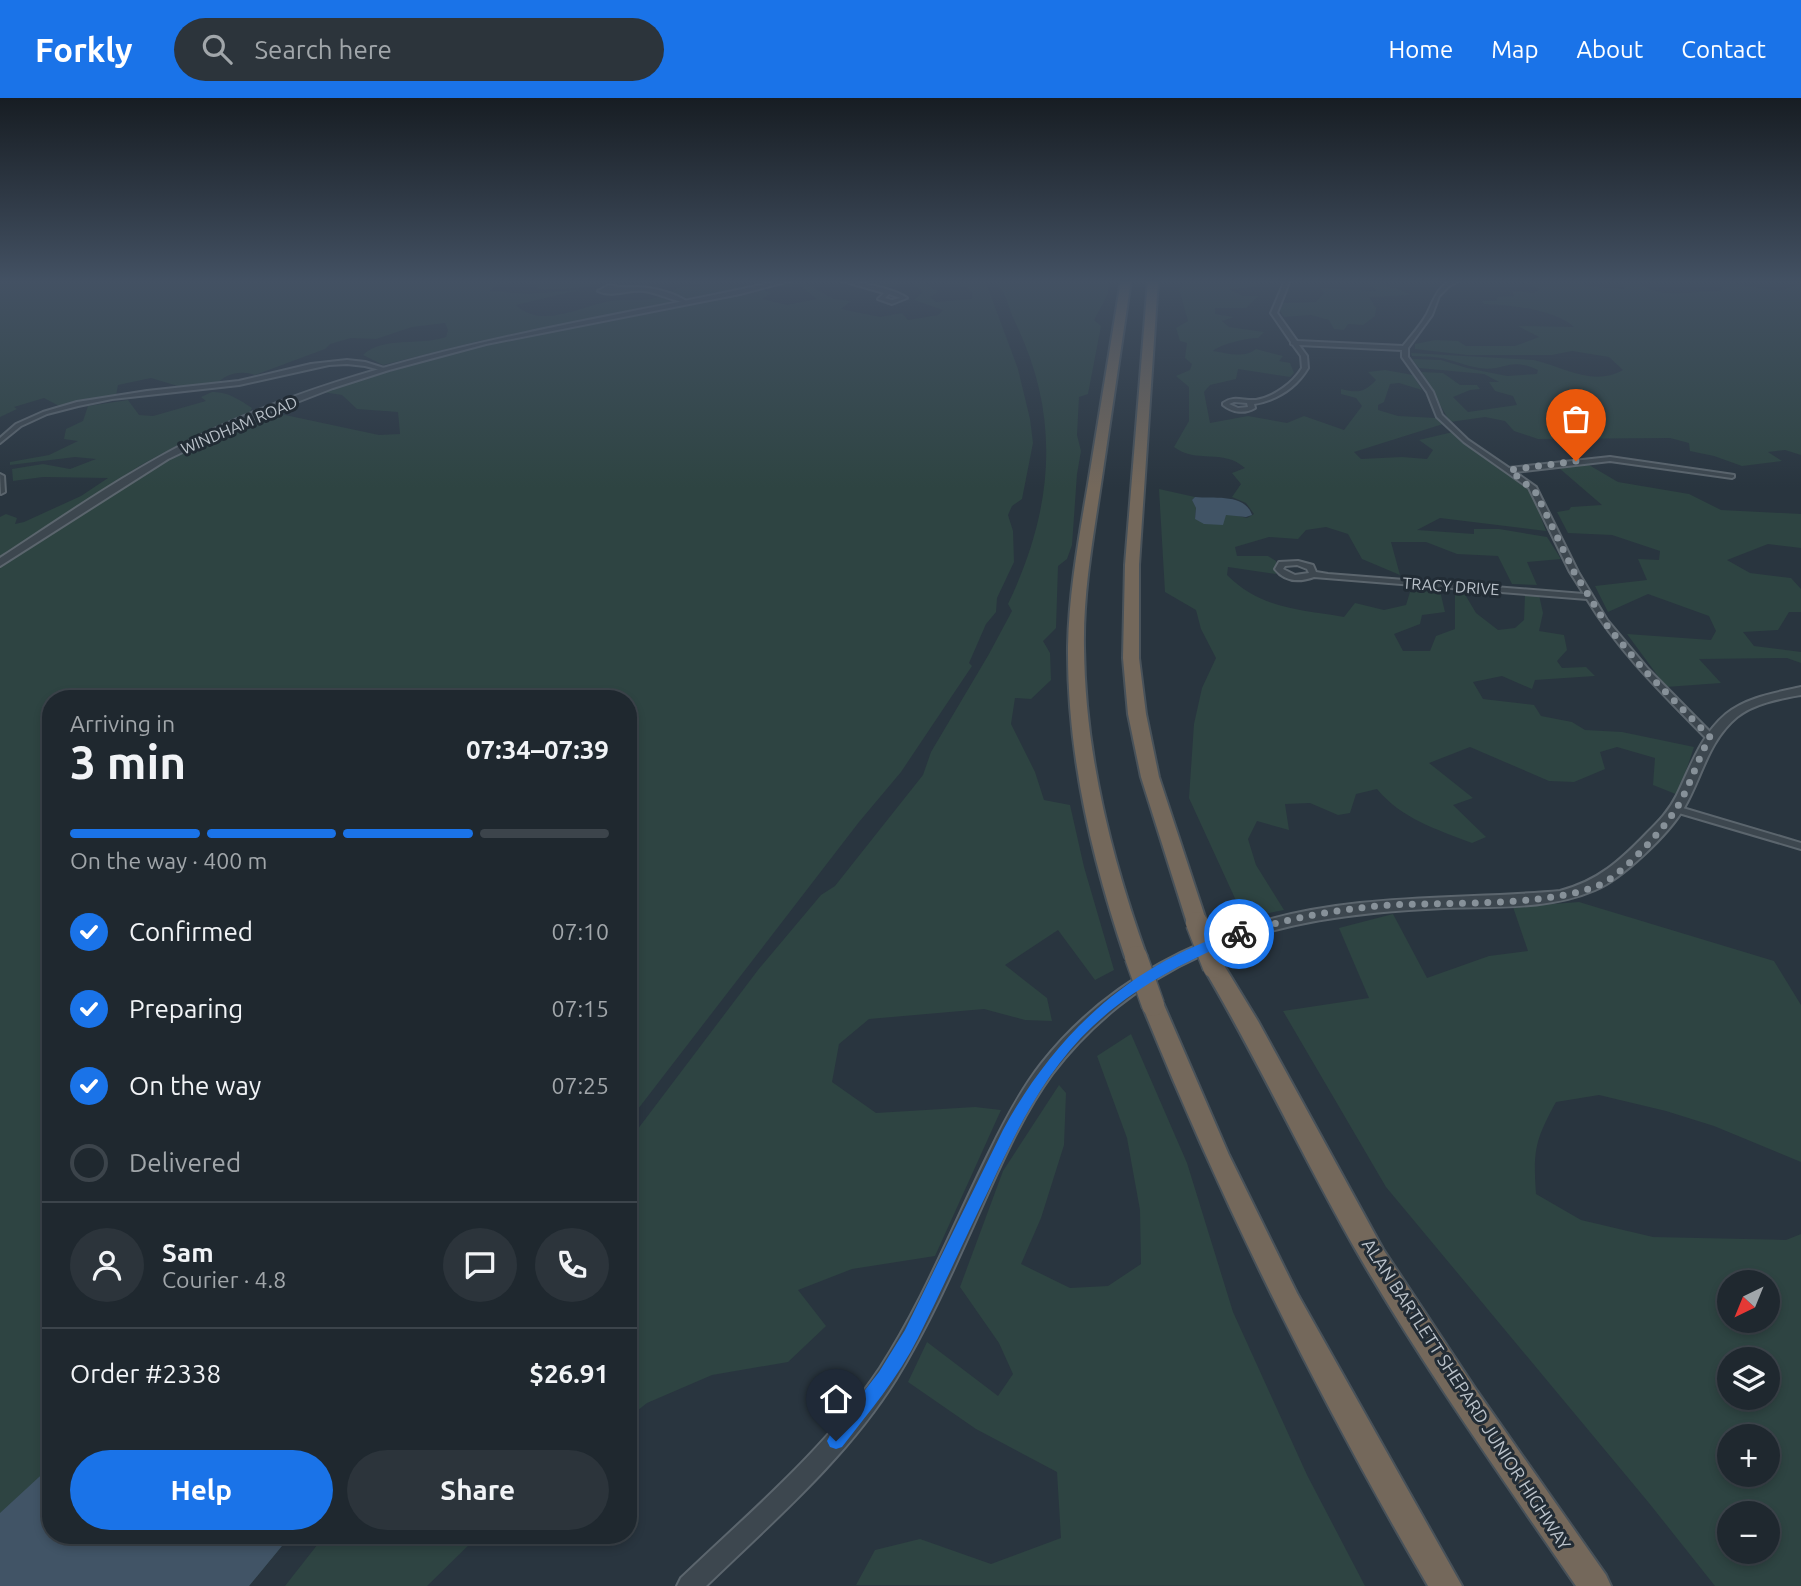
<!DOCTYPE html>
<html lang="en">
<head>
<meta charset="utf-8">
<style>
	:root { --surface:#1f282f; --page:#2c343b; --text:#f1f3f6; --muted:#a1a6aa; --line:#3c444b; --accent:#1a73e8 }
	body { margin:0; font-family:Ubuntu,sans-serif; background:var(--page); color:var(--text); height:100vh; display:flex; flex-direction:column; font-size:26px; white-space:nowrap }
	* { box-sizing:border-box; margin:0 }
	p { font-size:23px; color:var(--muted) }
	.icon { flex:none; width:38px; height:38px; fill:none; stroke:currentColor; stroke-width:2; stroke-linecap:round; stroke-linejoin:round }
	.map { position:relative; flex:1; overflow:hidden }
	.drawer { position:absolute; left:42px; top:592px; width:595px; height:854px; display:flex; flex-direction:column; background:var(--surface); border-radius:28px; box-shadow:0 4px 10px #0003,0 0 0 2px var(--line) }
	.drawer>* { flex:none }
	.needle { width:46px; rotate:223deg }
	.buttons { position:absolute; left:1717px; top:1172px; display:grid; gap:14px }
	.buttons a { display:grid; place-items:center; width:63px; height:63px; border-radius:50%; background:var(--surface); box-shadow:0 4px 10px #0003,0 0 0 2px var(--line); font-size:35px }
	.pin { position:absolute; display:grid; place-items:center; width:60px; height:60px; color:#fff; margin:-72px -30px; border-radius:50% 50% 50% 0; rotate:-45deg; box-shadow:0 0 7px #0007 }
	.pin .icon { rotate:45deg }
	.courier { position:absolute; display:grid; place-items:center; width:70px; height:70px; margin:-35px; border:5px solid #1a73e8; border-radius:50%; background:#fff; color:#222; box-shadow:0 2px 9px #0007 }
	.headline em { font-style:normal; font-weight:600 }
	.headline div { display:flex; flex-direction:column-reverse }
	.headline { display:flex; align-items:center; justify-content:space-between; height:119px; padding:0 28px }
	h1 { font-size:46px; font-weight:600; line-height:52px }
	.bar { display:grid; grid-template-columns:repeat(4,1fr); gap:10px 7px; align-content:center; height:84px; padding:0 28px }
	.bar i { height:9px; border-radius:5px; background:var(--line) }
	.bar .selected { background:var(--accent) }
	.bar p { grid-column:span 4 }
	.line { display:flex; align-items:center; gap:18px; padding:0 28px; border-top:2px solid var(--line) }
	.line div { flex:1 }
	.round { display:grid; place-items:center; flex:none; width:74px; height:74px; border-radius:37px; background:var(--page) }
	ol { padding:0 28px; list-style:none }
	li { display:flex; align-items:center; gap:21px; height:77px }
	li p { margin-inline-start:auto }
	li .icon { padding:7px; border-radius:50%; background:var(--accent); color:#fff; stroke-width:4 }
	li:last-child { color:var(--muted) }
	li i { width:38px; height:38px; border:4px solid var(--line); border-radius:50% }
	.cta { display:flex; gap:14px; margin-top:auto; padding:14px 28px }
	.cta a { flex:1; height:80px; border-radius:42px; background:var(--accent); color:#fff; font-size:28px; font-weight:600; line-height:80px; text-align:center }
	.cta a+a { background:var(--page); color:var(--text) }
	header { display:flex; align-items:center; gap:42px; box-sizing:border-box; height:98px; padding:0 35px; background:var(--accent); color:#fff }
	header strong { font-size:33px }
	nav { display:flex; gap:38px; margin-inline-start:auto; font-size:24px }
	.search { width:490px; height:63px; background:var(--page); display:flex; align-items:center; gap:18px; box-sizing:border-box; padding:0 24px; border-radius:38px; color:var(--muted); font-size:26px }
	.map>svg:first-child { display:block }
	.green { fill:#2e4442; fill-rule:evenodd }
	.water { fill:#415466 }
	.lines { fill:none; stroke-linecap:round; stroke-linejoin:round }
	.minor-casing { stroke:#5b656d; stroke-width:4 }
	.tertiary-casing { stroke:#5b656d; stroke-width:4 }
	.motorway-casing { stroke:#48525a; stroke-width:4 }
	.minor { fill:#3d474f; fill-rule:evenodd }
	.tertiary { fill:#3d474f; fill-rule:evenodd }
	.motorway { fill:#74685b; fill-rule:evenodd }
	.motorway-bridge-casing { stroke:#48525a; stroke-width:25; stroke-linecap:butt }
	.motorway-bridge { stroke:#74685b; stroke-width:22 }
	.route { fill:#1a73e8 }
	.done { stroke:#879199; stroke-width:7; stroke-dasharray:0 12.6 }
	.labels { text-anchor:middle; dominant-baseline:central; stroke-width:6; stroke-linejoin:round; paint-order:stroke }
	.far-street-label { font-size:16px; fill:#bac2ca; stroke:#222c35 }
	.street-label { font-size:18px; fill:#bac2ca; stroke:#222c35 }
</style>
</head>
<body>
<header>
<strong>Forkly</strong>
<div class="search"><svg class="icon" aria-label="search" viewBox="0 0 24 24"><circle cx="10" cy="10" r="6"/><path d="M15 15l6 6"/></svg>Search here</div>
<nav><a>Home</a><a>Map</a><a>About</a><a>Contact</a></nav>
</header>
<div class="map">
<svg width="1801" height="1488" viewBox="0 0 1801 1488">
	<rect width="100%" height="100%" fill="#29353f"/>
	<!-- green -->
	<path class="green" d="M0,182H601L589,189L541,192L535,186L515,184L494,188L490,193L528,196L579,192L516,207C542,232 583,207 611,203C629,200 644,205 661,198L671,204L479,243L383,267L363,257C382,238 420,248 446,239L448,232L445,225L412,229L376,241L351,240L330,246L325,251L255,277C244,273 228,274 219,284L181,289L151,280L118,287L116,298L59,308L44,300L14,309L17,311L0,319Z
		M684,182H726L714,183L715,187L759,188L689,201L670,194L680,189L700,188Z
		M864,182H985L1018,271L1030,321L1033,345L1022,401L1012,408L1008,417L1013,433L1014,464L997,500L996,514L986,526L969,565L972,568L901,674L859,724L628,1024V600H51V1437H291L249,1488H0V469L110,395L185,350L271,314L379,337L400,336L398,314L357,311L342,297L322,294C461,245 607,225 750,192H763L771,195L762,201L787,207L817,201L799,187L780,189L779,185L801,183L834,201L851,203L841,211L880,219L902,215L908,222L938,217L943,212L914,202L923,194L911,184L882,191L859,185ZM940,184L967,189L972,195V201L936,204L930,199L938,194L926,185Z
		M994,182L1109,184L1108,196L1094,222L1101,228L1088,296L1079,299L1077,337L1081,353L1077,376L1072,447L1067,461L1058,468L1056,530L1043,543L1050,555L1051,582L1031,601L1015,600L1011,626L1035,674L1044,702L1070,707L1084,769L1114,872L1095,882L1058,832L1005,867L1047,900L1052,923L1025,922L984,911L869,921L839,946L832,984L876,1015L975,1009L1001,1012L935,1158L852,1171L798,1192L826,1228L788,1264L712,1277L647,1305L628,1320V1044L758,872L821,797L835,788L923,677L931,654L989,556L1012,513L1008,506C1053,412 1062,320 1015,224C1008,210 1006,192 994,182Z
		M1186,182H1251L1258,189L1229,191L1243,198H1258L1246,210H1215V216L1234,219L1222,223L1229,229L1264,234L1258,240C1248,240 1220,246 1213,253C1227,255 1243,261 1256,251L1283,258L1279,263L1290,265L1294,275L1290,279L1238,271L1236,281L1210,287L1204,294L1210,325L1248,318L1287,325L1304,318L1344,332L1362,308L1356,300L1341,296V291C1357,295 1364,295 1376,282L1368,274L1385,272L1413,277L1422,292L1399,285L1390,286L1384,304L1378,307V312L1398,318L1436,320L1443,326L1354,354L1361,361L1402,359L1427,361L1433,352L1419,342L1453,334L1531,393L1546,433L1440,420L1417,432L1474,436V431H1499L1547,439L1561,461L1527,464L1537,487L1512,486L1498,458L1457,456L1426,444H1391L1400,477L1362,461L1348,436L1326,429L1306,432L1298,441L1269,439L1235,449L1237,458H1268L1276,463V476L1228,469L1227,477C1261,511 1299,511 1344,519L1355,505L1384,512L1406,507L1410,494L1440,493L1445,514L1422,517L1420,526L1394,536L1403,553H1430L1436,538L1455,531V492L1463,493L1476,515L1498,532L1515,530L1524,522L1525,496L1539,497L1543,515L1539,533L1564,537L1567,552L1557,563L1562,570L1586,569L1595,578L1535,582L1532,591L1502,578L1473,584L1483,601L1534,607L1541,618L1572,624L1585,632L1622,634L1694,649L1678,697L1653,687L1655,660L1617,649L1600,654L1605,671L1574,684L1549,683L1470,649L1429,665L1473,700L1453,707L1486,739L1472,745C1436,731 1402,721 1377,691L1356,696L1350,715L1338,717L1310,705L1285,706L1289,732L1257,723L1248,741L1256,767L1284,812L1244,820L1189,700L1194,626L1202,590L1216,560L1201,531L1196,512L1165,494L1159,391L1195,399L1192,402L1196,410L1195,421L1230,416L1247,420L1254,416L1246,405L1232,399L1241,386L1232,375L1245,370C1223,350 1196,366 1174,349L1189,323V289L1176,278L1190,272L1192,266L1185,260L1187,245L1180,243L1176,230L1188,223L1179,191L1187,183Z
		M1364,182H1378C1384,190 1401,190 1411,197L1369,199L1376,210L1375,218L1363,227L1348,226L1344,232L1334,231L1329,222L1311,217L1284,219L1280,213L1283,205L1316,204L1324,195L1320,190L1377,193Z
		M1516,182H1565L1595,189L1625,191L1620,182H1636C1658,204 1692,192 1720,193L1723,190L1718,183L1779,193L1794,188L1788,184L1801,182V357L1785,352L1768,354L1782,363L1742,368L1714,358L1690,353L1689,345L1670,340L1538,341L1514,333L1505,323L1485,319L1450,324L1421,274L1443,275L1460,287H1477L1480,291L1470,292L1453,299L1468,314L1517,307L1513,298L1495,293L1489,284H1499L1484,276L1419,270L1412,261L1441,262L1467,270L1507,278L1537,276L1538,272C1507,258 1506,274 1479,270C1466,268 1453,262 1441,260C1431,258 1422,259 1412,258L1411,255L1534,262C1564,269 1593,289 1623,272L1609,259L1572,253L1552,257H1467L1415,251V246L1435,242L1458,243L1466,248H1515L1539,239L1518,228L1574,229C1554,211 1509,207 1484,206L1482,203H1496L1498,199L1514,198L1512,193L1534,195L1540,191Z
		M212,294C227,293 240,302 252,310L250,314L184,344L141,367L0,458V419L6,416L17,420L15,426L24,424L81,398L108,380L43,379L13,383L12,371L43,366L70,371L96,361L75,359L10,367V364L49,357L78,343L64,341L66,331L83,323L88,308L128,302L139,317L153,318L206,303L201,299Z
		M1589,367L1618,384L1689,396L1721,412L1801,416V450L1768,446L1727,462L1750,475L1791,480L1801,491V514H1789L1778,532L1743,534L1754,548L1801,554V565L1787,560L1699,561L1721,585L1666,589L1627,536L1711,542L1716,533L1709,518L1648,496L1608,514L1595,488L1647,482L1638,461L1659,462L1660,453L1612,437L1568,435L1557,414L1569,412L1571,409L1602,407L1559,370Z
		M1579,804L1774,863L1801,907V1064L1714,1028L1666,1013L1599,997L1556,1004C1535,1042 1533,1053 1536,1096L1581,1122L1653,1139L1786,1142L1801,1136V1488H1715L1649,1405L1386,1089L1283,913L1369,900L1339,830L1393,816L1427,880L1489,858L1528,853L1513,809ZM1729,1185H1768V1223H1729ZM1729,1262H1768V1300H1729ZM1729,1339H1768V1377H1729ZM1729,1416H1768V1454H1729Z
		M1131,936L1187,1065L1233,1214L1307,1377L1365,1488L856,1487L875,1452L920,1441L991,1466L1061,1440L1057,1374L976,1331L908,1284L927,1244L998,1298L1013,1276L999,1245L960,1189L1003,1073L1059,987L1066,995L1064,1047L1041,1120L1021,1166L1070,1190L1108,1188L1141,1166L1140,1112L1127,1040L1097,958Z
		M325,1437H479L427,1488H285Z"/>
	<!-- water -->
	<path class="water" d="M1195,399C1214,401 1245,395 1252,417L1246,419L1226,417L1223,427L1204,426L1195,421L1196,410L1192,402Z
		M51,1368V1437H291L249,1488H0V1415Z"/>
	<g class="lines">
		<!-- minor casing -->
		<g class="minor-casing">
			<path id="minor" d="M839,182H846C864,186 893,190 907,200L892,206L878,201L884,195ZM889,196L900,200L892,202L885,200Z
				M1285,182H1290L1277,215L1297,243L1403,248C1411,238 1421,227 1427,216C1435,200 1439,182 1460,182L1449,188L1439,198L1432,217L1408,250V259L1433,294L1442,317L1468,342L1509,370L1610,359L1734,377V379L1732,380L1610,363L1515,374L1536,389L1578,474L1607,522L1648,571L1713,637L1715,639L1713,641H1707C1664,597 1619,554 1587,501L1314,479C1300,484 1285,484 1275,471L1279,464L1298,463L1313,467L1316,474L1328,476L1584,496L1570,474L1529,390L1464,344L1437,319L1427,294L1402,259V252L1299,247L1307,258L1308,270C1296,290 1277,302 1254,306L1255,310C1245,316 1233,315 1223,307V305C1234,297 1243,303 1256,302C1274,299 1293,285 1302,270L1301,258L1293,247L1291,246V244L1271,215ZM1234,304L1247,305L1248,309L1238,310L1229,306ZM1297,467L1307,471L1309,475L1295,477L1283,471L1285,468Z
				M609,187C619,190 627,189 638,189C655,190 674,195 688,204C679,206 657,194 644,193C628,191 612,200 598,193Z
				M347,262L365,264L387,271L384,273L365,268L347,266L329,267L239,287L112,301L78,308L47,316L21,328L0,345V340L16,326L43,314L77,304L147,293L239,283L311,266Z
				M0,376L4,378L5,394L1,396Z
				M1676,708L1801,745V751L1672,713L1671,711Z"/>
		</g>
		<!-- tertiary casing -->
		<g class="tertiary-casing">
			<path id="tertiary" d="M783,182H793L740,196L486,246L389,272L333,290L248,323L168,361L0,468V460C69,415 137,367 212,332C395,248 589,226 783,182Z
				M1801,589V597C1779,601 1755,605 1737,619C1708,643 1702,679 1684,710C1669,736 1622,781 1595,792C1549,812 1494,808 1444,810C1359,814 1278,823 1200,858C1142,884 1090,926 1052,976C1025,1013 1006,1055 987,1097C959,1159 932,1222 896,1281C846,1361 773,1423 706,1488H677L681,1480C750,1414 826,1351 880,1270C924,1202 953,1127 989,1055C1004,1024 1020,993 1041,966C1095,897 1171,852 1254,826C1352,795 1459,802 1560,793C1598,783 1620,763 1647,735C1659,723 1669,713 1677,697C1691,668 1701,637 1726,616C1747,599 1775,595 1801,589Z"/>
		</g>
		<!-- motorway casing -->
		<g class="motorway-casing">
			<path id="motorway" d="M1121,182H1131C1121,250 1111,318 1101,386C1093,440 1083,495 1084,549C1085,656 1111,759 1147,859L1144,864L1136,866L1128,864L1125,859C1091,758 1067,655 1068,548C1069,494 1079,440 1088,386C1099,318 1110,250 1121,182Z
				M1148,182H1158L1139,467V560L1146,616L1159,679L1207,825L1204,830H1190L1187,825L1141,679L1128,616L1123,560L1125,467Z
				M1214,862L1222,864L1258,923L1383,1151L1477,1293L1606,1477L1611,1488H1576C1504,1383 1430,1278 1365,1168C1308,1071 1261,967 1203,869L1206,864Z
				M1153,899L1161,901L1164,907L1229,1057L1297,1195L1462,1488H1428C1319,1301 1223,1108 1142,907L1145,901Z"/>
		</g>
		<!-- minor -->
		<use href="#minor" class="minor"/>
		<!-- tertiary -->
		<use href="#tertiary" class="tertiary"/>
		<!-- motorway -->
		<use href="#motorway" class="motorway"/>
		<!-- motorway-bridge casing -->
		<g class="motorway-bridge-casing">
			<path id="motorway-bridge" d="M1197,825L1214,869
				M1136,859L1153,907"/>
		</g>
		<!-- motorway-bridge -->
		<use href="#motorway-bridge" class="motorway-bridge"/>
	</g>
	<!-- sky -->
	<linearGradient id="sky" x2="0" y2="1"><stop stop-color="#171d23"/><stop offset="0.47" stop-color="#435163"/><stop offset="1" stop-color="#435163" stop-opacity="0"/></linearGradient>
	<rect width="1801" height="390" fill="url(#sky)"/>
	<!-- route -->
	<path class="route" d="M1239,832L1245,836L1243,839C1188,862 1137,887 1093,928C1046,972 1018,1029 991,1087C966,1138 943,1190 918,1240C898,1280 869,1314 842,1349L836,1351L830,1349L827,1343L830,1337L879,1274L905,1232L1003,1032C1055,936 1132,864 1239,832Z"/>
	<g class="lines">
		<!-- done -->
		<path class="done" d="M1239,836C1288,820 1338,811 1390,807C1444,804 1568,810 1610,781C1631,766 1663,732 1676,711C1690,689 1697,662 1710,639L1645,573L1608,529L1574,474L1536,395L1510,372L1576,363"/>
	</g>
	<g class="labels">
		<!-- far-street labels -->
		<g class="far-street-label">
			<text transform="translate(239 327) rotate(-23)">WINDHAM ROAD</text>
			<text transform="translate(1451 488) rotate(4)">TRACY DRIVE</text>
		</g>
		<!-- street labels -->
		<g class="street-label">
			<text transform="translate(1467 1296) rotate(57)">ALAN BARTLETT SHEPARD JUNIOR HIGHWAY</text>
		</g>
	</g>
</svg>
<div class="buttons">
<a><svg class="needle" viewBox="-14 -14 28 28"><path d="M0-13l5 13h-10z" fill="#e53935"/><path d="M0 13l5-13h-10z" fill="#a1a6aa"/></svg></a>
<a><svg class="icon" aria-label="layers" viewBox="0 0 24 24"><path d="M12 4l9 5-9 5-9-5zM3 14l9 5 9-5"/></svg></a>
<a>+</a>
<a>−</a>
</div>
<div class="pin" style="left:1576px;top:363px;background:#ea580c"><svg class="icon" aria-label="bag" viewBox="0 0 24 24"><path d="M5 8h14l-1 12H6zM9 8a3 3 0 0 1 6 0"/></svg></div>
<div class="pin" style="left:836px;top:1343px;background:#1f2937"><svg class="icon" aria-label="home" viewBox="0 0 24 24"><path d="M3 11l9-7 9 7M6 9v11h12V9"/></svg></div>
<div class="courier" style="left:1239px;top:836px"><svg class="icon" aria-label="bike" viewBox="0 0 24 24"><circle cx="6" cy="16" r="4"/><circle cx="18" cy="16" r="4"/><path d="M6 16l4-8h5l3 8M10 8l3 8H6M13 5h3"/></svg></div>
<section class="drawer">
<div class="headline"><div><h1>3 min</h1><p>Arriving in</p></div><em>07:34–07:39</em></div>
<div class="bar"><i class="selected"></i><i class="selected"></i><i class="selected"></i><i></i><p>On the way · 400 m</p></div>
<ol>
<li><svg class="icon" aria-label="check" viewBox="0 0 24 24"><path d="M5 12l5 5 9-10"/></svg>Confirmed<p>07:10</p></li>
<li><svg class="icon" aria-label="check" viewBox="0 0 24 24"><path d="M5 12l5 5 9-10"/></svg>Preparing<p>07:15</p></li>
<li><svg class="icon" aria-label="check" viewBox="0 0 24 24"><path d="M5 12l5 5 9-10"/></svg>On the way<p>07:25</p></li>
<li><i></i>Delivered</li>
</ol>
<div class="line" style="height:126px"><a class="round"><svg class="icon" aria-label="person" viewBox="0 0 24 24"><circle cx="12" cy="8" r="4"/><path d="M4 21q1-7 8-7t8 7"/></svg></a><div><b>Sam</b><p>Courier · 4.8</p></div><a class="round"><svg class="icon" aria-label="chat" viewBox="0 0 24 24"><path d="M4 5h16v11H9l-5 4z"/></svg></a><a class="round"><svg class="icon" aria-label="phone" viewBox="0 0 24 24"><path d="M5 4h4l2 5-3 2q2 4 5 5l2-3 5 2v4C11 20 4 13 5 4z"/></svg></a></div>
<div class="line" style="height:91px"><div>Order #2338</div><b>$26.91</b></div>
<div class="cta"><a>Help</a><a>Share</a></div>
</section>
</div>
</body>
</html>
